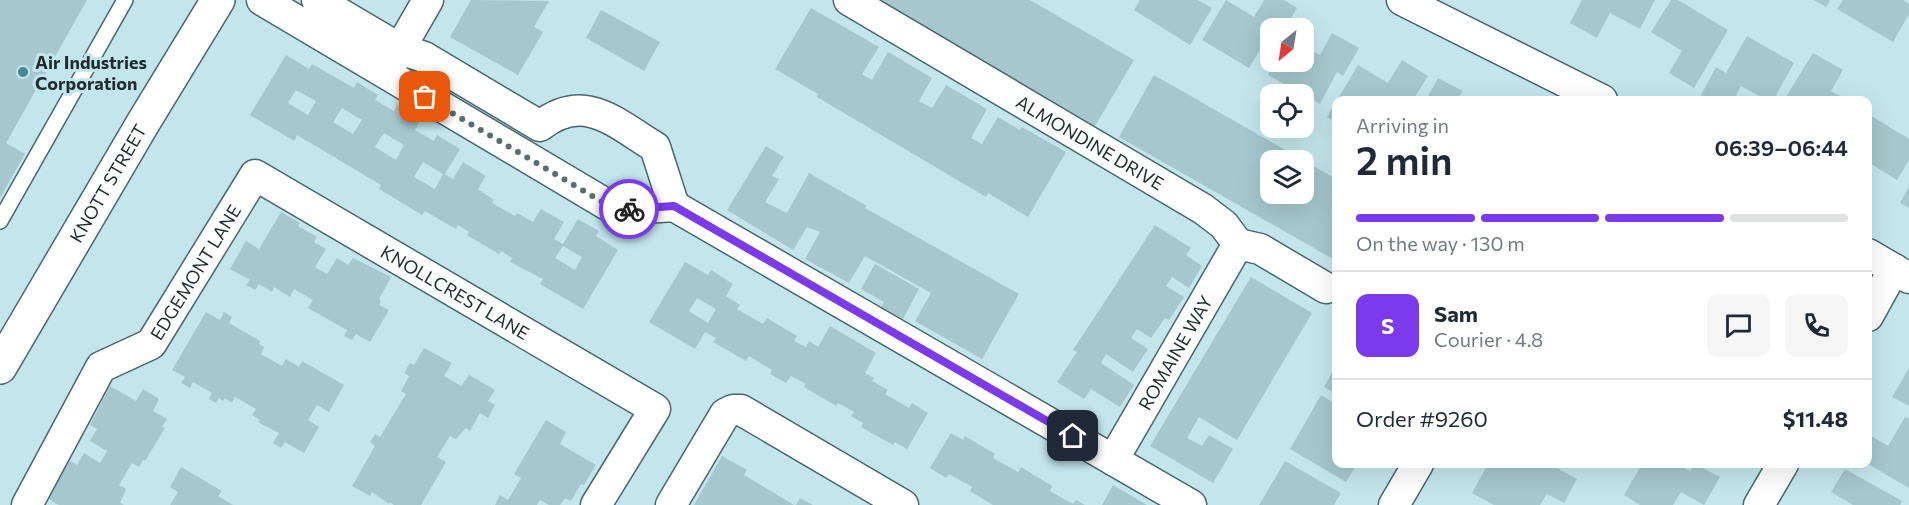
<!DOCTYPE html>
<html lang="en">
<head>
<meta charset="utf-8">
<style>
	:root { --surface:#fff; --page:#f6f6f7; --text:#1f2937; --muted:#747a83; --line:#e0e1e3; --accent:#7c3aed }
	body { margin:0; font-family:Commissioner,sans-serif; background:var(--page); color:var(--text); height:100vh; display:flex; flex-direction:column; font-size:22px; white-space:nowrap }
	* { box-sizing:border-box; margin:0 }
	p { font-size:20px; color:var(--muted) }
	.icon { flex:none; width:33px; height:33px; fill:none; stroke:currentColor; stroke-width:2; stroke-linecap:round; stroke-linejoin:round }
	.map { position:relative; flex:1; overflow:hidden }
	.side { position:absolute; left:1332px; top:96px; width:540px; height:372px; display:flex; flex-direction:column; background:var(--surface); border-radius:12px; box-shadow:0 6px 24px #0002 }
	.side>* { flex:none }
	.needle { width:39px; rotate:210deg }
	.tools { position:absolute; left:1260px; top:18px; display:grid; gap:12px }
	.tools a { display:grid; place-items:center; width:54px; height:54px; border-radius:12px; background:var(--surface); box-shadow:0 6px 24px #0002; font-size:30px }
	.pin { position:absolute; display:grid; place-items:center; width:51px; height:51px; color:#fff; margin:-26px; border-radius:12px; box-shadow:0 3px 9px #0006 }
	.courier { position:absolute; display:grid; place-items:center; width:60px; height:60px; margin:-30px; border:4px solid #7c3aed; border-radius:50%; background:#fff; color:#222; box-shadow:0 2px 8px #0007 }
	.headline em { font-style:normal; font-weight:600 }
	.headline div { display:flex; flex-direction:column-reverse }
	.headline { display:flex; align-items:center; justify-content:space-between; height:102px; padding:0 24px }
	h1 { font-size:39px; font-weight:600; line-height:45px }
	.bar { display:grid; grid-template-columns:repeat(4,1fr); gap:9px 6px; align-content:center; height:72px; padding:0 24px }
	.bar i { height:8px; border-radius:4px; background:var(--line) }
	.bar .on { background:var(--accent) }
	.bar p { grid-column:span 4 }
	.line { display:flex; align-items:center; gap:15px; padding:0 24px; border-top:2px solid var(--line) }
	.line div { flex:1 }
	.round { display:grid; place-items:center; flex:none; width:63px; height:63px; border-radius:12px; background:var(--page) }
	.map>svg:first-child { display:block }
	.building { fill:#a5c7cd; fill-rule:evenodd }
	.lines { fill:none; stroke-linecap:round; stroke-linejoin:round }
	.lane-casing { stroke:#48676d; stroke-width:18 }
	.street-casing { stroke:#48676d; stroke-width:33 }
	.secondary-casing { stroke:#48676d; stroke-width:36 }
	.lane { stroke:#fff; stroke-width:15 }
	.street { stroke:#fff; stroke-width:30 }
	.secondary { stroke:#fff; stroke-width:33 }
	.done { stroke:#586d71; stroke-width:6; stroke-dasharray:0 10.8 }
	.route { stroke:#7c3aed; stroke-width:8 }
	.poi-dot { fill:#438894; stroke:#c3e6ec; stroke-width:2 }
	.labels { text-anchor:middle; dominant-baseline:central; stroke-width:6; stroke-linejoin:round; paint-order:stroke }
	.poi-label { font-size:18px; font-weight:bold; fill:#1f2c2f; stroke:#c3e6ec; text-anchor:start }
	.street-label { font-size:18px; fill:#1f2c2f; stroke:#c3e6ec }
</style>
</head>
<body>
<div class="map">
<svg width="1909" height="505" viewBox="0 0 1909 505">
	<rect width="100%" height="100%" fill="#c3e6ec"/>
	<!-- building -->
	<path class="building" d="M0,0H87L6,143L25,154L0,198Z
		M471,0L549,1L534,27L543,32L518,75L450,37Z
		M877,0H1030L1134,60L1095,126Z
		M1140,0H1198L1212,8L1190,45L1134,10Z
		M1226,0L1254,17L1264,0H1284L1297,8L1285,28H1270V33L1249,68L1202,40Z
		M1582,0H1655L1640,29L1610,13L1597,38L1570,23Z
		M1671,0H1678L1728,30L1694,88L1669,73L1682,51L1651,32Z
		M1814,0H1830L1826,7Z
		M1843,0H1903L1909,4V14L1893,42L1837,9Z
		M811,8L879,47L862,74L872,80L888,52L932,78L919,101L932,108L946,85L987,109L971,138L982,144L998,117L1020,130L1022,127L1066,152L1028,217L988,193L986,197L817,97L818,94L775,69Z
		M601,10L660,42L644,71L586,38Z
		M1332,33L1359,48L1343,76L1337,72L1320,104L1268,75L1275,62H1304V46L1320,55Z
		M1747,36L1794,63L1773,100H1766L1741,86L1733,100H1711L1701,95L1716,67L1726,73Z
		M1813,53L1843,70L1831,91L1847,100H1784Z
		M286,55L309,69L312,64L354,88L357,82L378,95L375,100L394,111L397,105L421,119L415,130L434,141L437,135L460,149L445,174L453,179L463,162L486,176L478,189L494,200L492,203L515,216L517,213L533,222L541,209L564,222L554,239L563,244L578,219L599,231L596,236L618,250L583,309L540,284L543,279L510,262L512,258L501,251L499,254L467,235L469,232L458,225L456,229L425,211L422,215L379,189L381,185L297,135L294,141L250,115ZM296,90L316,101L308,115L288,103ZM342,108L362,120L353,134L333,122ZM384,133L404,145L396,160L375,147ZM423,162L443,174L435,189L414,177ZM563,246L582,257L575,270L555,258Z
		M1402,60L1428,76L1413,100H1337L1358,65L1388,83Z
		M1154,75L1336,179V253L1333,259L1119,137ZM1270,160H1304V194H1270Z
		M1438,78L1463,91L1457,100H1426Z
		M1336,101V122L1327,117Z
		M1868,114L1909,139V160L1897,180L1868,162Z
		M766,146L784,157L772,176L779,179L765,202L787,213L809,173L867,206L865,208L1019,294L982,359L915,321L931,293L865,256L849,283L805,259L820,232L807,227L793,250L727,210Z
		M1909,187V208L1900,203Z
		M281,212L300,223L298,226L317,237L314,242L326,249L315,267L327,274L337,258L348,265L353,258L391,277L379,299L381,301L379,305L389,310L370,342L356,334L352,340L344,336L347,330L308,308L313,300L294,289L290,297L274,287L272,292L259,284L255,290L246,285L250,280L230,269L246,241L259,249Z
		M1155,225L1191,248L1186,255L1202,266L1189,288L1172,277L1166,286L1184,297L1169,320L1165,318L1151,338L1137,329L1131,338L1148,349L1133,372L1106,354L1101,363L1134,385L1120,407L1091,389L1084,399L1057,382L1077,352L1073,350Z
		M685,262L708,275L711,270L733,284L726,296L740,305L737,309L763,324L767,318L797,336L794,341L806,347L809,341L818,347L830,326L876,353L865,373L874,378L872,381L888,390L885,394L909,408L912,403L928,413L907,449L895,442L893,445L861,427L863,423L851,416L854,412L838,403L836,406L804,387L806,384L791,376L786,383L770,374L772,370L749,356L746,361L713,342L716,338L705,332L695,349L649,322ZM697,298L716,309L708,323L689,311Z
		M875,264L919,289L903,319L881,307L884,302L861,289Z
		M1251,277L1312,313L1237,440L1199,417L1187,438L1202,446L1209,435L1233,449L1213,483L1150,446Z
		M206,312L220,320L224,312L232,317L229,323L260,341L259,344L264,347L261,354L282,366L286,359L299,367L302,361L344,385L329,412L317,405L308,420L319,427L304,453L285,442L281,448L273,443L279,433L258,422L260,420L252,415L256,409L235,397L232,403L225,398L223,401L219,398L216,403L209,399L212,393L193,382L190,388L181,383L185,377L172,370Z
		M424,348L452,363L444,376L461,386L469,375L495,390L488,401L495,405L488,418L480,413L470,431L466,428L456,439L450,436L437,457L446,462L421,505H394L390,502L389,504L372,492L370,496L352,486L375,446L370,442L375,434L380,437L406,394L401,391L409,376L404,373L410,363L414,365Z
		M1336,365V394L1324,387Z
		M1909,368V406L1892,397Z
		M110,386L136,401L143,389L159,399L153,411L167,419L162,427L165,428L145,461L143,460L139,467L132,463L119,485L126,489L120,503L124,505H59L45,497L70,461L77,465L84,453L100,463L107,451L90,441L97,429L90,425Z
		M1321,395L1336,404V464H1357L1346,482L1290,449Z
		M1905,417L1909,419V488L1868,464V434L1888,446Z
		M546,420L566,432L560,444L596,465L584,485L581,484L571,501L565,498L560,505H549L540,500L537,505H495L500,495L508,500L521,478L514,474Z
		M951,433L963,440L965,436L995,454L993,458L1018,472L1021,467L1052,486L1050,491L1073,504L1076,500L1085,505H993L970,491L972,487L949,474L946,478L930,468Z
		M722,456L747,470L744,475L794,505H694Z
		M1285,461L1341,493L1334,505H1259Z
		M1488,464H1550L1577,479L1564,503L1547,494L1540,505H1494L1472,493Z
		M1642,464H1677L1690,471L1695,464L1720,477L1704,505L1681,492L1673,505H1640L1624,495Z
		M181,467L222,491L218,496L233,505H170L178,492L170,487Z
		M1845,469L1902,501L1900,505H1853L1831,492Z
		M1113,485L1147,505H1102Z
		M800,498L813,505H796Z"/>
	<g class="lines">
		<!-- lane casing -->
		<g class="lane-casing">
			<path id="lane" d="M0,221L125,0"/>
		</g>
		<!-- street casing -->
		<g class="street-casing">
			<g id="street">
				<path d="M262,0L616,210L674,206L1191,505"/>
				<path d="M317,0L400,49L424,57L540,126C585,91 615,123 655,147L674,206"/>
				<path id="s1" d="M849,0L1203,209L1224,225L1238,244L1260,249L1326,288"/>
				<path d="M1402,0L1602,100"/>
				<path d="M390,66L428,0"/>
				<path d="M1868,254L1909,278"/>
				<path d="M1868,316L1894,269"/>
				<path id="s2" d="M1113,460L1238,244"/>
				<path id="s3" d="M27,505L101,367L151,344L255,175L655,409L596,505"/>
				<path d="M671,505L725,414L733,410H741L903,505"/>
				<path d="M1394,505L1418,464"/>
				<path d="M1759,505L1783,464"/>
			</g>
		</g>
		<!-- secondary casing -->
		<g class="secondary-casing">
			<g id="secondary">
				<path id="s4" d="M0,367L143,123L218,0"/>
			</g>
		</g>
		<!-- lane -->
		<use href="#lane" class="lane"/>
		<!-- street -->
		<use href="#street" class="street"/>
		<!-- secondary -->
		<use href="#secondary" class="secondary"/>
	</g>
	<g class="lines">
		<!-- done -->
		<path class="done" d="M425,97L616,210L629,209"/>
		<!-- route -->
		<path class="route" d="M629,209L674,206L1073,436"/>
	</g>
	<!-- markers -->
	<circle class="poi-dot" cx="23" cy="72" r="6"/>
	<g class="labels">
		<!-- poi labels -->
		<g class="poi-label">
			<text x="35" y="62">Air Industries<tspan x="35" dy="21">Corporation</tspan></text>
		</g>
		<!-- street labels -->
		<g class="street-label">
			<text stroke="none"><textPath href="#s1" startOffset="280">ALMONDINE DRIVE</textPath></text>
			<text stroke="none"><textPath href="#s4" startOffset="213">KNOTT STREET</textPath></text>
			<text stroke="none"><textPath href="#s3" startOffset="296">EDGEMONT LANE</textPath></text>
			<text stroke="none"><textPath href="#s3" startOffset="642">KNOLLCREST LANE</textPath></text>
			<text stroke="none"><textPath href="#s2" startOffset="124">ROMAINE WAY</textPath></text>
		</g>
	</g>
</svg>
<div class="tools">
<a><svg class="needle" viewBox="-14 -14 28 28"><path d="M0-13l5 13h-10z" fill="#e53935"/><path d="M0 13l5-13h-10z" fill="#747a83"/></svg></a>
<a><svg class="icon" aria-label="locate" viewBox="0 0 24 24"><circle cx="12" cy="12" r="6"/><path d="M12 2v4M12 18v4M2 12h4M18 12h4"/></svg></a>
<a><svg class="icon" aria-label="layers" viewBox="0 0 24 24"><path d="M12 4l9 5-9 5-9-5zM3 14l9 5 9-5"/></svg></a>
</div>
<div class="pin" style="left:425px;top:97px;background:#ea580c"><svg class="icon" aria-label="bag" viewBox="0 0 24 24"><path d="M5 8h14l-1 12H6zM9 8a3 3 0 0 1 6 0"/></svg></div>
<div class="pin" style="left:1073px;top:436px;background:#1f2937"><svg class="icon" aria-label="home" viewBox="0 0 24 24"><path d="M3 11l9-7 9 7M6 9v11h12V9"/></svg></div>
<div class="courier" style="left:629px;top:209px"><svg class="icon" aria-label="bike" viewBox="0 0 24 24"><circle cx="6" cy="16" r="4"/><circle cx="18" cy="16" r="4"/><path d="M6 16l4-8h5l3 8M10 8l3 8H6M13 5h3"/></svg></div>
<section class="side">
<div class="headline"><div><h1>2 min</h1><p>Arriving in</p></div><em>06:39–06:44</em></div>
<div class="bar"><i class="on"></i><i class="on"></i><i class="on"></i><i></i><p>On the way · 130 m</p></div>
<div class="line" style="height:108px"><b class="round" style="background:var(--accent);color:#fff">S</b><div><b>Sam</b><p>Courier · 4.8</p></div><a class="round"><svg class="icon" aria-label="chat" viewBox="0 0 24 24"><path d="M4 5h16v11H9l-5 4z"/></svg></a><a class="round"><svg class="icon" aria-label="phone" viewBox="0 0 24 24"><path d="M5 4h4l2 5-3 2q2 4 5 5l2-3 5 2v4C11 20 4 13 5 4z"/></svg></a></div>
<div class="line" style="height:78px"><div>Order #9260</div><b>$11.48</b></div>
</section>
</div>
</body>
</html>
